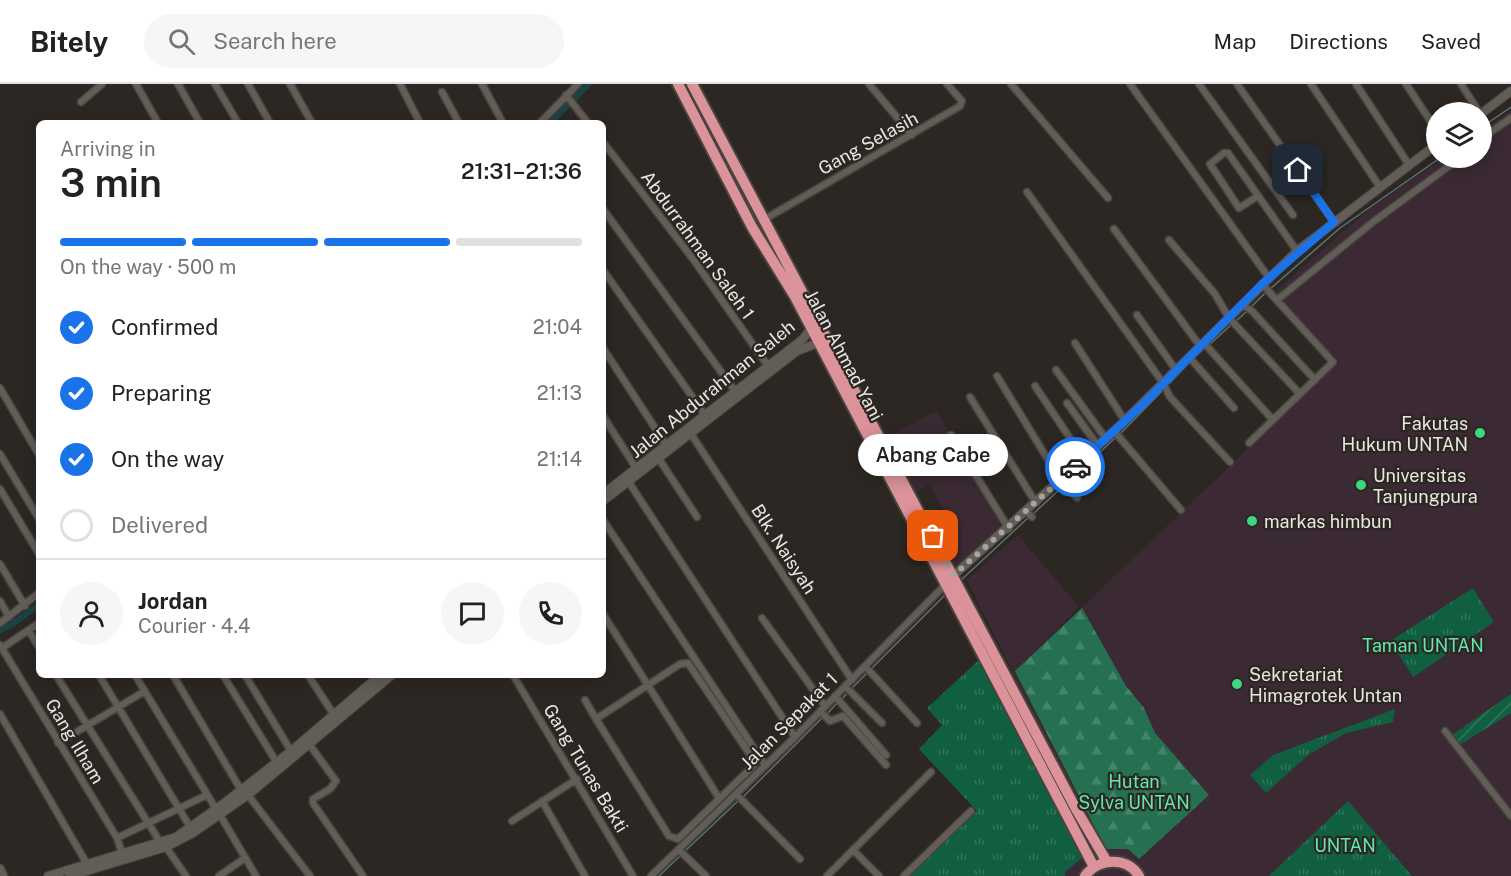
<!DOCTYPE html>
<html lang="en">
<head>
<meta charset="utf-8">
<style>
	:root { --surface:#fff; --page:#f6f6f6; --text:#222; --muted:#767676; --line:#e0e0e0; --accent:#1a73e8 }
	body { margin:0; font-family:"Public Sans",sans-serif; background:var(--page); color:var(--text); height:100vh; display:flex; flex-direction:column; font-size:22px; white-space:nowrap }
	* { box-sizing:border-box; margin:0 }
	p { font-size:20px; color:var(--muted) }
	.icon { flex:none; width:33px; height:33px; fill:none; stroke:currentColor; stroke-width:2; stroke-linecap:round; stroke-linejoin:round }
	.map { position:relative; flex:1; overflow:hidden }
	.drawer { position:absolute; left:36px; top:36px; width:570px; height:558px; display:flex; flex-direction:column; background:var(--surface); border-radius:9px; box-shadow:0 3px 15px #0003 }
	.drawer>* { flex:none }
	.tools { position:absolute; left:1426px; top:18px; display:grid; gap:12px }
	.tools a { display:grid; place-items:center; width:66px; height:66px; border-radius:50%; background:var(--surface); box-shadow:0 3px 15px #0003; font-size:30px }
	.pin { position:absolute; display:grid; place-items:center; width:51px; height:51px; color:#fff; margin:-26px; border-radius:12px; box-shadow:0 3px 9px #0006 }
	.courier { position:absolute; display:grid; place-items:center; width:60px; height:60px; margin:-30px; border:4px solid #1a73e8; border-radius:50%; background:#fff; color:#222; box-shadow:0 2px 8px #0007 }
	.bubble { position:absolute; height:42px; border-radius:21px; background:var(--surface); box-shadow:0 3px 15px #0003; font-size:20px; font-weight:600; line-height:42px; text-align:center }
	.head em { font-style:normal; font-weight:600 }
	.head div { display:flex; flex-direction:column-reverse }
	.head { display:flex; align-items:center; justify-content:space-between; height:102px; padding:0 24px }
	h1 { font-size:39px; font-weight:600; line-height:45px }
	.bar { display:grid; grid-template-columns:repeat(4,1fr); gap:9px 6px; align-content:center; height:72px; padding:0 24px }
	.bar i { height:8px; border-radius:4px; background:var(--line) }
	.bar .current { background:var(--accent) }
	.bar p { grid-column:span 4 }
	.line { display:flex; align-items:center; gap:15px; padding:0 24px; border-top:2px solid var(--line) }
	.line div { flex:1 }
	.round { display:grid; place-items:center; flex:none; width:63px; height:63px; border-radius:32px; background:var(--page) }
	ol { padding:0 24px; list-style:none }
	li { display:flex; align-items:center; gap:18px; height:66px }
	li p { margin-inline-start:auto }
	li .icon { padding:6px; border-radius:50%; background:var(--accent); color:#fff; stroke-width:4 }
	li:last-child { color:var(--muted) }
	li i { width:33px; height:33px; border:3px solid var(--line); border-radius:50% }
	header { display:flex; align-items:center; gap:36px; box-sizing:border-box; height:84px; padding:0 30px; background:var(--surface); border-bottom:2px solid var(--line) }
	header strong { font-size:28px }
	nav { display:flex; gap:33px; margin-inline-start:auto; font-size:21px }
	.search { width:420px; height:54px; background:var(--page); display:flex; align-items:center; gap:15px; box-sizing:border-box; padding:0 21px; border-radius:33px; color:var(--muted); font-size:22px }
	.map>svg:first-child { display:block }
	.education { fill:#3b2a33 }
	.grass { fill:url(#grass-tufts) }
	.forest { fill:url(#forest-firs) }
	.garden { fill:url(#garden-furrows) }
	.pitch { fill:#105f41 }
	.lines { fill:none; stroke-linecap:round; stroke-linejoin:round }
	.stream { stroke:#597473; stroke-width:1.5 }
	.canal { stroke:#1b4343; stroke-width:6 }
	.minor-casing { stroke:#47433f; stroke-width:9 }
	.tertiary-casing { stroke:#47433f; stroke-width:10 }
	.secondary-casing { stroke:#47433f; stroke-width:11 }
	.trunk-casing { stroke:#47433f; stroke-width:14 }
	.minor { stroke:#625d57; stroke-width:6 }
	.tertiary { stroke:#625d57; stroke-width:8 }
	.secondary { stroke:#625d57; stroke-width:8 }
	.trunk { stroke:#db9298; stroke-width:10 }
	.done { stroke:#a7a39f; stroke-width:6; stroke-dasharray:0 10.8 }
	.route { stroke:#1a73e8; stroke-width:8 }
	.poi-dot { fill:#3ed77d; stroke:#2c2722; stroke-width:2 }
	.labels { text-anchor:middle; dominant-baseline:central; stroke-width:4.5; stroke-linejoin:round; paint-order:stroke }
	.street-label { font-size:18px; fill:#e9e6e2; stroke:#2c2722 }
	.poi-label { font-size:18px; fill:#e9e6e2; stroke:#2c2722; text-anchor:start }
	.park-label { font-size:18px; fill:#63e7ae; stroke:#2c2722 }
</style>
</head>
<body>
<header>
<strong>Bitely</strong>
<div class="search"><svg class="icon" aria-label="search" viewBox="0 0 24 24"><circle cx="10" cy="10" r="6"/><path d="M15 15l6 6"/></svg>Search here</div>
<nav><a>Map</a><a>Directions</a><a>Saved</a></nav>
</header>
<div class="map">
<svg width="1511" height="792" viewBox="0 0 1511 792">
	<defs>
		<pattern id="grass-tufts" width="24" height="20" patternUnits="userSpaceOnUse" patternTransform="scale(1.5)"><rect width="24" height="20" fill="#105f41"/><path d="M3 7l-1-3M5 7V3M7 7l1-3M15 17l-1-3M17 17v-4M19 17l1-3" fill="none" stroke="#33765c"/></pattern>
		<pattern id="forest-firs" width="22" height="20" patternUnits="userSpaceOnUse" patternTransform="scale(1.5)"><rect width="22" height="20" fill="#257051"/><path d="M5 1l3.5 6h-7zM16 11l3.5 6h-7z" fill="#45846a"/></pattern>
		<pattern id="garden-furrows" width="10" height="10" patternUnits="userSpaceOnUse" patternTransform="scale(1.5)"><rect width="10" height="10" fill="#105f41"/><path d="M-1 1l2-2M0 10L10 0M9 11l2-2" fill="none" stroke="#33765c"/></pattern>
	</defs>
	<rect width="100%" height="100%" fill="#2c2722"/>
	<!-- education -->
	<path class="education" d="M1511,26V792H910L977,726L919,665L991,597L1013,588L967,496L1018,451L1079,523L1018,584L1339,278L1274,208L1368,126L1443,74H1482V46Z
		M936,327L1006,443L956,485L930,441L946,430L929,401L915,409L887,353Z"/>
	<!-- grass -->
	<path class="grass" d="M1473,504L1494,538L1413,593L1390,557Z
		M980,575L1084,772L1065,788V792H910L977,727L919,665L942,641L927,624Z
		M1395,625L1393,638L1346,649L1308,671L1266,709L1250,691L1273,671Z
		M1348,717L1412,792H1269Z"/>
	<!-- forest -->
	<path class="forest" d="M1082,524L1126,602L1144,624L1155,649L1209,711L1139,775L1128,765H1106L1015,587Z"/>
	<!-- garden -->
	<path class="garden" d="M1511,610V629L1461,660L1452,651Z"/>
	<!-- pitch -->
	<path class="pitch" d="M959,595L971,608L951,626L940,614Z"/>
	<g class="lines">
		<!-- stream -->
		<path class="stream" d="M1482,43L1511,23
			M1270,205L1340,144L1440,74
			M1250,224L1266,208
			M1235,238L1247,227
			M1208,262L1231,241
			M1194,274L1204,265
			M1167,302L1191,277
			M1119,351L1164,305
			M1066,400L1115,354
			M1033,430L1060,405
			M960,497L1029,433
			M870,586L945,511
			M851,605L867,589
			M841,616L848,608
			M826,631L837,619
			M743,713L822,634
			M684,768L739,716
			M659,792L680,772"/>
		<!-- canal -->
		<path class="canal" d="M550,39L589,0
			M0,546L11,541L39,521"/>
		<!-- minor casing -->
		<g class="minor-casing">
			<path id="minor" d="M136,0L158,39
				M178,0L200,39
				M215,0L238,39
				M248,0L270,39
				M290,0L312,39
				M400,0L420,39
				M482,0L503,39
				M869,0L912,51
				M1011,0L1108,114
				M1130,0L1269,194
				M1199,0L1293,131
				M1237,0L1334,138
				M1311,0L1380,103
				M1356,0L1409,81
				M1406,0L1437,47
				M1461,0L1479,28
				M442,8L459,39
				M566,11L588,39
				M81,18L102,0
				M540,39L578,0
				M1482,54L1511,34
				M603,58L693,175L768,282
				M1027,108L1163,299L1170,313L1230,378
				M1258,112L1239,124L1210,80L1224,69H1228L1297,167
				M603,125L735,307
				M765,135L960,22L962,17L947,0
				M1114,145L1200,262
				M1169,156L1215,210L1229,234L1300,310
				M603,186L705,331
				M1277,216L1373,138L1460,74
				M1242,221L1252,227L1315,296
				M1137,231L1176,286
				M1075,259L1125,337
				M1204,259L1273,336
				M603,264L666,361
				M1189,273L1234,324
				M1056,286L1106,355
				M997,292L1061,397L1077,414
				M1035,302L1084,375
				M0,304L39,371
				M970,313L1036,419
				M1067,319L1098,362
				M603,332L636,384
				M1114,347L1181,426
				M691,350L852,596
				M951,351L1009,445
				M1249,359L1333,278L1262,200
				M0,370L39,435
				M659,375L697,433
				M628,397L795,653
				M1057,400L1065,408
				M0,405L39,470
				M1027,428L1032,433
				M603,436L765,681
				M0,480L25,522
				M0,517L9,533
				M603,530L719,714
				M762,534L825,622
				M0,539L39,509
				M29,547L39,563
				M0,561L117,754L122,769
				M2,564L39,539
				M865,582L917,639
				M56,591L160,758
				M99,591L190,743
				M135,591L216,725
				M173,591L241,706
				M223,591L277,679
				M245,591L291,667
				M308,591L334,631
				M513,591L633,792
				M845,602L882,639
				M835,612L886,671
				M585,616L596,635L669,752L678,755L754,681L751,672L688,579L680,580L596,635
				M820,627L830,637L843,632L886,681
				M0,630L87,780
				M1445,647L1511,732
				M58,659L145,607
				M309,660L336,697L330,705L313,715V719L363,792
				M736,710L800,775
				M248,711L310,792
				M542,717L585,792
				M220,731L256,792
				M512,737L577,695
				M117,754L207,711
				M166,763L186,792
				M679,766L706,792
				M854,767L879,792
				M219,792L245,774
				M651,792L795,653L945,501
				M827,792L931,688
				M904,792L971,727"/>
		</g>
		<!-- tertiary casing -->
		<g class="tertiary-casing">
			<path id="tertiary" d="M1482,29L1511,7
				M603,410L789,266L803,255L811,244
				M603,417L797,267L818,259
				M954,491L1114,347L1297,167L1437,60
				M48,792L176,753L227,717L291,667L380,591
				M70,792L166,763L193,749L248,711L392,591"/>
		</g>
		<!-- secondary casing -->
		<g class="secondary-casing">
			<path id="secondary" d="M0,785L3,792"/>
		</g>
		<!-- trunk casing -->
		<g class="trunk-casing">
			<path id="trunk" d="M678,0L752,143L794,211L1094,783
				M692,0L1076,725L1107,778
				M1085,792C1098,774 1127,772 1139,792"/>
		</g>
		<!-- minor -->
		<use href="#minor" class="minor"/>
		<!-- tertiary -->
		<use href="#tertiary" class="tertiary"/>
		<!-- secondary -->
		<use href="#secondary" class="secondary"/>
		<!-- trunk -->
		<use href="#trunk" class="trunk"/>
	</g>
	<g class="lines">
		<!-- done -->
		<path class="done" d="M933,452L954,491L1075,383"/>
		<!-- route -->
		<path class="route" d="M1075,383L1142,321L1262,200L1334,138L1298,86"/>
	</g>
	<!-- markers -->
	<g class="poi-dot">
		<circle cx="1480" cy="349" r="6"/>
		<circle cx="1361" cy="401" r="6"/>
		<circle cx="1252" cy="437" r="6"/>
		<circle cx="1237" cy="600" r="6"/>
	</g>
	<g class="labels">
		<!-- street labels -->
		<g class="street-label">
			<text transform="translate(868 59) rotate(-29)">Gang Selasih</text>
			<text transform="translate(698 161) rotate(54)">Abdurrahman Saleh 1</text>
			<text transform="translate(844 271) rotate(62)">Jalan Ahmad Yani</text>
			<text transform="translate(712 305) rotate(-39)">Jalan Abdurahman Saleh</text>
			<text transform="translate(784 465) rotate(57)">Blk. Naisyah</text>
			<text transform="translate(789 637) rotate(-45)">Jalan Sepakat 1</text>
			<text transform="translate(75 657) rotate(59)">Gang Ilham</text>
			<text transform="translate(586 684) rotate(59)">Gang Tunas Bakti</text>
		</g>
		<!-- poi labels -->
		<g class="poi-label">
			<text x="1468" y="339" text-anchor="end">Fakutas<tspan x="1468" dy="21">Hukum UNTAN</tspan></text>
			<text x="1373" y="391">Universitas<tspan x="1373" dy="21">Tanjungpura</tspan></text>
			<text x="1264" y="437">markas himbun</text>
			<text x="1249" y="590">Sekretariat<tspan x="1249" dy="21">Himagrotek Untan</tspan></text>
		</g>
		<!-- park labels -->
		<g class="park-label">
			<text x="1423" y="561">Taman UNTAN</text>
			<text x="1134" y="697">Hutan<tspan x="1134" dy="21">Sylva UNTAN</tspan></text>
			<text x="1345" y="761">UNTAN</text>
		</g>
	</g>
</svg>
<div class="tools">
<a><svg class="icon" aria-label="layers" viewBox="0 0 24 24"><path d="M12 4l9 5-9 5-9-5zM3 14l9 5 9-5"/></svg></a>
</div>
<div class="pin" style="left:933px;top:452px;background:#ea580c"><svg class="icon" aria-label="bag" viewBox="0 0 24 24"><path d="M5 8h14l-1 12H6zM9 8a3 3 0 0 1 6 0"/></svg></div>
<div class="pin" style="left:1298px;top:86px;background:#1f2937"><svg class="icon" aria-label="home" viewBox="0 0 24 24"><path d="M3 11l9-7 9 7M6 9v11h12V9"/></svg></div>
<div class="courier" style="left:1075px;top:383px"><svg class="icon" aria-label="car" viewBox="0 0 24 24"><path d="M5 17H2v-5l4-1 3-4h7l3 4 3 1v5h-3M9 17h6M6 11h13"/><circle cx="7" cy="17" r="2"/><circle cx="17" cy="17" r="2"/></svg></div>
<div class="bubble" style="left:858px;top:350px;width:150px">Abang Cabe</div>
<section class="drawer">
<div class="head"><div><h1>3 min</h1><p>Arriving in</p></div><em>21:31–21:36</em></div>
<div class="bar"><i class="current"></i><i class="current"></i><i class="current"></i><i></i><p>On the way · 500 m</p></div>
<ol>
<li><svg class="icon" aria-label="check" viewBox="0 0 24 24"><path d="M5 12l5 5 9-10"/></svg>Confirmed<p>21:04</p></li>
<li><svg class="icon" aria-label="check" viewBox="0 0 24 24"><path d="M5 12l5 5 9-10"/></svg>Preparing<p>21:13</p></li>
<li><svg class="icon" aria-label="check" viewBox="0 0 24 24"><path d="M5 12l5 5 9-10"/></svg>On the way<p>21:14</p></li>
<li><i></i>Delivered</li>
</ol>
<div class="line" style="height:108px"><a class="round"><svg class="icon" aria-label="person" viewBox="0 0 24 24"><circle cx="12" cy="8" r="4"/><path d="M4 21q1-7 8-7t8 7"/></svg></a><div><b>Jordan</b><p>Courier · 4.4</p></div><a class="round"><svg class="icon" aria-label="chat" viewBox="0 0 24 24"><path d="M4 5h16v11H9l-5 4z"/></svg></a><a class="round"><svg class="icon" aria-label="phone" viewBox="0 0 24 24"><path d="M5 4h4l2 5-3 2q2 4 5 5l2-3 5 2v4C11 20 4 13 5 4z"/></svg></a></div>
</section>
</div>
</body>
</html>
